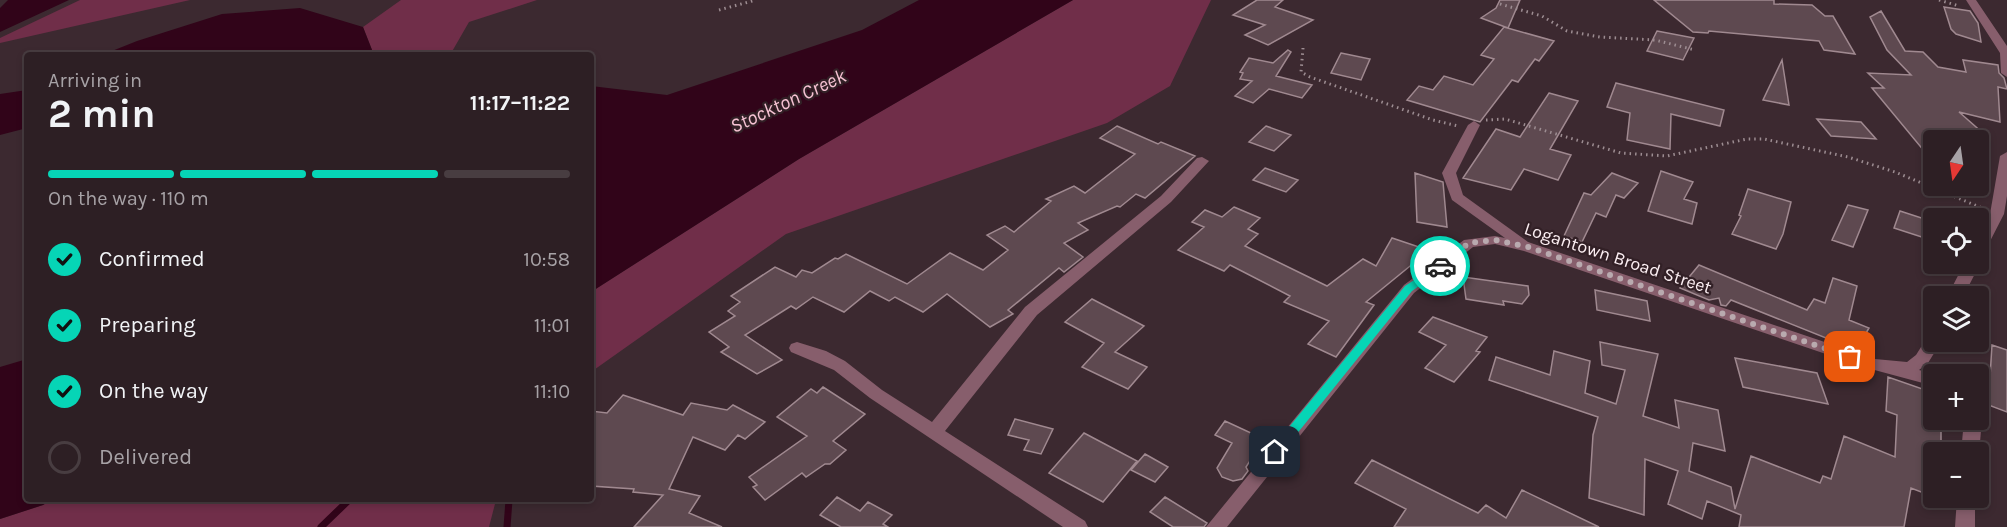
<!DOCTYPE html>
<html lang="en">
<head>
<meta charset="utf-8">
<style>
	:root { --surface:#2d1f24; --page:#392c31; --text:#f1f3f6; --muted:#a7a2a6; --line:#483d41; --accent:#06d5b6 }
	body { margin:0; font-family:Karla,sans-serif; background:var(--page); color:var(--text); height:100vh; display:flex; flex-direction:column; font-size:22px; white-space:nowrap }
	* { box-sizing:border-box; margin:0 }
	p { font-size:20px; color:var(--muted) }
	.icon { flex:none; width:33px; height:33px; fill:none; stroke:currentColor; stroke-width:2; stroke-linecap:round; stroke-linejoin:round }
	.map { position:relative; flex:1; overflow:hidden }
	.panel { position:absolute; left:24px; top:52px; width:570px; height:450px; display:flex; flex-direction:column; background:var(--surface); border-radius:6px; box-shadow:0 3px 9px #0003,0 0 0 2px var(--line) }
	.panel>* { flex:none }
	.needle { width:39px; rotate:193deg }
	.tools { position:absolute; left:1923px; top:130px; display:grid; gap:12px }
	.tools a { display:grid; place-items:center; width:66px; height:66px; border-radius:6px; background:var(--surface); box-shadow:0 3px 9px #0003,0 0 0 2px var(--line); font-size:30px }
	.pin { position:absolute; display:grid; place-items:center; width:51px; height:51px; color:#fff; margin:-26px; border-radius:12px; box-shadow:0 3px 9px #0006 }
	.courier { position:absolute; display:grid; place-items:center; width:60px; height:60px; margin:-30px; border:4px solid #06d5b6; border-radius:50%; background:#fff; color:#222; box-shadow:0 2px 8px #0007 }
	.summary em { font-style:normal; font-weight:700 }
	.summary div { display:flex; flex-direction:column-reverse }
	.summary { display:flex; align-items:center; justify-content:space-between; height:102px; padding:0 24px }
	h1 { font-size:39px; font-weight:700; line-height:45px }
	.bar { display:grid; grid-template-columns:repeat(4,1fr); gap:9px 6px; align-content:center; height:72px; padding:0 24px }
	.bar i { height:8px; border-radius:4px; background:var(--line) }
	.bar .on { background:var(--accent) }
	.bar p { grid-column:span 4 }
	ol { padding:0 24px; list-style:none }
	li { display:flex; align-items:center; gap:18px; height:66px }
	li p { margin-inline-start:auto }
	li .icon { padding:6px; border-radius:50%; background:var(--accent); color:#111; stroke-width:4 }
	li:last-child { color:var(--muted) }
	li i { width:33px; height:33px; border:3px solid var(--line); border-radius:50% }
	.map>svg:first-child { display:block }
	.green { fill:#702e49 }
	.water { fill:#310419 }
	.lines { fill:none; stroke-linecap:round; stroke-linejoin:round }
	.stream { stroke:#310419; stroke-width:7 }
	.building { fill:#5e4950; stroke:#a08990; stroke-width:1.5 }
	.path { stroke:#9d8d92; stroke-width:3; stroke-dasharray:1.5 4; stroke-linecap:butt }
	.minor { fill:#875e6c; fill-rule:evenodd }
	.route { fill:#06d5b6 }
	.done { stroke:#b9aaaf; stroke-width:6; stroke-dasharray:0 10.8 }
	.labels { text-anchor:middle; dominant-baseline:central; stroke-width:4.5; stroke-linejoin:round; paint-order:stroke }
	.street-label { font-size:18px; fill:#fceff3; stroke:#322026 }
	.water-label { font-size:20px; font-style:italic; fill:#f6c2d3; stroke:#322026 }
</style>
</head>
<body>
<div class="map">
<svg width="2007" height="527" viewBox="0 0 2007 527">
	<rect width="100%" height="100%" fill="#3c2930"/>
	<!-- green -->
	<path class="green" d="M80,0H190L0,43V38Z
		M401,0H537L469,22L450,55H374L363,27Z
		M1073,0H1211L1170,86L1107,123L786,234L591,372V292L799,159Z
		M51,500H496L489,527H0V519L43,505Z"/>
	<!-- water -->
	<path class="water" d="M8,0H69L0,32V8Z
		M919,0H1073L799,159L591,292V86L667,95L862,30Z
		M300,8L363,27L374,55H102L137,41L222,14Z
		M27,90V128L0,135V94Z
		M27,359V500H51L43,505L0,519V367Z"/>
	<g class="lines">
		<!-- stream -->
		<path class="stream" d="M321,527L349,500
			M507,527L509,500"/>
	</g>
	<!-- building -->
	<path class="building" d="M1257,0H1283L1275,7L1313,20L1268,45L1245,35L1265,25L1233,15Z
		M1500,0H1520L1508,28L1481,18L1496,8Z
		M1654,0H1774V4L1812,5L1825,16H1833L1855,54L1824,50L1819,41L1709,31L1708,33L1693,32Z
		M1944,7L1970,11L1978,23L1981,42L1956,34L1951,29Z
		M1881,11L1905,51L1923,52L1938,67L1966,72L1963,60L1998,65L1999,73L2004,78L2007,89L1998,87L2000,122L1959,112L1984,134H1971L1978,141H1934V163L1872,88H1884L1868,73L1911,75L1887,50L1870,17Z
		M1504,27L1554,41L1539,61L1535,59L1518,82L1512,80L1480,122L1407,100L1419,86L1433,90L1444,76L1473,85L1494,59L1481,55Z
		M1657,31L1694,38L1683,60L1647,51Z
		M1288,50L1291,52L1276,76L1312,85L1302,98L1269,89L1253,103L1235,96L1252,81L1240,79L1243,73L1240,72L1249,58L1273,63Z
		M1341,53L1370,59L1361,80L1331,73Z
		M1782,60L1789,105L1763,100Z
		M1616,83L1724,110L1720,126L1671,114L1670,149L1627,140L1630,113L1607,107Z
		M1549,93L1578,101L1550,149L1571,155L1558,180L1524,169L1511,190L1463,178L1496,129L1520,137Z
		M1817,119L1861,122L1876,139L1831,136Z
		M1117,126L1158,144L1161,142L1195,156L1145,198L1136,194L1120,207L1117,206L1078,223L1088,230L1064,243L1083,257L1064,272L1059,268L1008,310L1013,314L990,327L947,294L923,312L895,297L889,301L870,291L844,312L813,297L796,309L791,306L745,335L782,360L757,374L721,352L729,347L709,332L735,316L728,311L740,302L731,296L775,267L796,277L802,270L812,273L835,258L838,259L846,254L907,284L950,253L983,270L1008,250L987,235L1005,226L1014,232L1051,201L1046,199L1074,186L1085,193L1135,154L1100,138Z
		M1266,126L1291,135L1274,151L1249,142Z
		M1265,168L1298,180L1286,192L1253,180Z
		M1661,171L1693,182L1684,199L1697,203L1692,224L1648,211Z
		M1415,173L1443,182L1447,227L1417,222Z
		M1612,173L1638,183L1624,198L1616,195L1606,217L1596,213L1582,242L1564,236L1584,193L1591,195Z
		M1748,189L1791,202L1783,234L1776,249L1732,234L1741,216L1739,215Z
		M1848,205L1868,210L1853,247L1832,240Z
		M1234,207L1260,218L1248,229L1258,234L1245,246L1327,286L1363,259L1376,266L1392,238L1437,253L1426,266L1415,262L1366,302L1374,305L1336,357L1308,344L1329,321L1284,302L1290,296L1230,265L1224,271L1178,250L1204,227L1192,222L1205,210L1222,217Z
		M1900,211L1934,222V241L1894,228Z
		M1699,265L1807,310L1814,299L1825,303L1833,278L1857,286L1849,320L1869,328L1856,350L1731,300L1726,306L1721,305L1719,298L1709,300L1680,288Z
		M1463,277L1528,286L1529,295L1522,304L1503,301L1504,305L1466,299Z
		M1595,290L1647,301L1650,321L1597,310Z
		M1092,299L1144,326L1115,352L1147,367L1128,389L1082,367L1104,343L1065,322Z
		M1433,317L1487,337L1476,351L1480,352L1454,382L1425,368L1446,345L1419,332Z
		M1600,342L1658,354L1643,416L1679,428L1675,400L1718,410L1725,451L1693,443L1689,471L1731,487L1735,509L1751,456L1820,483L1823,476L1831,479L1844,436L1895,457L1897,415L1886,411L1888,377L1934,393V420H1941V453H1934V497L1911,488L1904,527H1739L1741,515L1707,501L1702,519L1668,504L1678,471L1645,459L1644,515L1589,498L1593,435L1598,417L1489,380L1496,357L1550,375L1554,351L1590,361L1585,393L1616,404L1625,370L1602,365Z
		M1992,345L2007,350V412L1978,401V373L1990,377Z
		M1735,358L1817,373L1828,404L1743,387Z
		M823,387L865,414L833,441L846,450L830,464H825L806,477L802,473L765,500L753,487L757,485L749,477L807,436L777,417L811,389L817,393Z
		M623,395L683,415L691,403L727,410L733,405L765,422L745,439L738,435L725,450L693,437L669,489L700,496L689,513L722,527H634L663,495L633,492L634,489L591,486V411L607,413Z
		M1015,419L1053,429L1041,454L1024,450L1029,440L1008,435Z
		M1225,421L1264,439L1246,467L1248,471L1242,479L1233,481L1222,477L1217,468L1232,443L1215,435Z
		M1084,433L1137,461L1103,502L1049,473Z
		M1145,454L1168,467L1155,482L1131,470Z
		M1372,460L1478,513L1486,505L1506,518L1522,490L1599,527H1394L1406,509L1355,483Z
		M837,497L860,511L868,502L892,515L883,524L888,527H841L820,515Z
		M1165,497L1207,523L1204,527H1173L1150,512Z"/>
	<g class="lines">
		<!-- path -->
		<path class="path" d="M1939,0L1959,6
			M1500,4L1542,16L1567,31L1600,37L1655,40L1695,50
			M719,10L756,0
			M1303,48L1301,72L1310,77L1433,120L1458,126
			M1486,120L1505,119L1621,153L1667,156L1747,139H1764L1848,157L1895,172L1982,208"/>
		<!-- minor -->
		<path class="minor" d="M1966,0H1976L2007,46V77L2001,73L2000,53Z
			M1474,121L1480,125L1456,173L1463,195L1528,242L1875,359L1907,362L1916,355L1928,336L1934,335V342H1941L1928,363L1919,370L1937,375H1934V386L1867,368L1524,251L1495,244L1473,247L1414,293L1227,527H1206L1404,285L1464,240L1495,236L1505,238L1452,200L1442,173L1468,125Z
			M2007,152V196L2004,214L1985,251L1978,255V236L1990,214L2000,156Z
			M1202,157L1209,161L1171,202L1037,315L945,431L1085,521L1088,527H1063L870,398L834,370L791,352L789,348L791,344L797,342L826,351L845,361L882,390L932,422L1025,307L1161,196L1197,158Z
			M1978,262L1980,264L1963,297H1947L1964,264Z
			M1978,415L1982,420L1979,453H1961L1964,420H1978Z
			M1957,498H1975V527H1955Z"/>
	</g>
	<!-- route -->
	<path class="route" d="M1440,263L1443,264V269L1412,291L1279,456H1271V449L1405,286Z"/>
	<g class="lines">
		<!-- done -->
		<path class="done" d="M1440,266L1469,243L1496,240L1528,247L1850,357"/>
	</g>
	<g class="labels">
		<!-- street labels -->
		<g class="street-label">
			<text transform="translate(1618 258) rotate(18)">Logantown Broad Street</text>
		</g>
		<!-- water labels -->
		<g class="water-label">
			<text transform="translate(788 101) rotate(-25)">Stockton Creek</text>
		</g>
	</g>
</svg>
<div class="tools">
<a><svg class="needle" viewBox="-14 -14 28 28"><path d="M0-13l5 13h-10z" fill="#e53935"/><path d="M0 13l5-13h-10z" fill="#a7a2a6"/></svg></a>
<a><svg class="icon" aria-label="locate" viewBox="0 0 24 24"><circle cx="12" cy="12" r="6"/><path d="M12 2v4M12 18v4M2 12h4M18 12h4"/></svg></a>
<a><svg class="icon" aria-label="layers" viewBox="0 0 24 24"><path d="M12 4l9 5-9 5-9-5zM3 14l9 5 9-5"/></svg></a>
<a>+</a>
<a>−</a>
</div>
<div class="pin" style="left:1850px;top:357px;background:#ea580c"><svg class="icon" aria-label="bag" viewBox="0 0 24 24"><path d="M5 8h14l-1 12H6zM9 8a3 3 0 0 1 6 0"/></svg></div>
<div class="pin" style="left:1275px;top:452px;background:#1f2937"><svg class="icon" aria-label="home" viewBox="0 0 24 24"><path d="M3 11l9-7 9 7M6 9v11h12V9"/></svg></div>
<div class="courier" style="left:1440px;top:266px"><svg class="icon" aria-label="car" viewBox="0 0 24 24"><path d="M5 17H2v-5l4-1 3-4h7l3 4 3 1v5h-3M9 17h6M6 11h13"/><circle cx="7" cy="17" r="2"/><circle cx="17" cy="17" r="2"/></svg></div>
<section class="panel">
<div class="summary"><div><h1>2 min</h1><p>Arriving in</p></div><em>11:17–11:22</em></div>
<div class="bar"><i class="on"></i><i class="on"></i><i class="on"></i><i></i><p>On the way · 110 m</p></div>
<ol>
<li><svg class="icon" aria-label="check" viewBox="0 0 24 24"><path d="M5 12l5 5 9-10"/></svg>Confirmed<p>10:58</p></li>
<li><svg class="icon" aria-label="check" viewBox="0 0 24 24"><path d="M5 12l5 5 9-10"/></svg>Preparing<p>11:01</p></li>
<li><svg class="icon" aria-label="check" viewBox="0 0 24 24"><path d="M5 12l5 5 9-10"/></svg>On the way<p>11:10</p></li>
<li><i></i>Delivered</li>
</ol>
</section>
</div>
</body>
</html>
